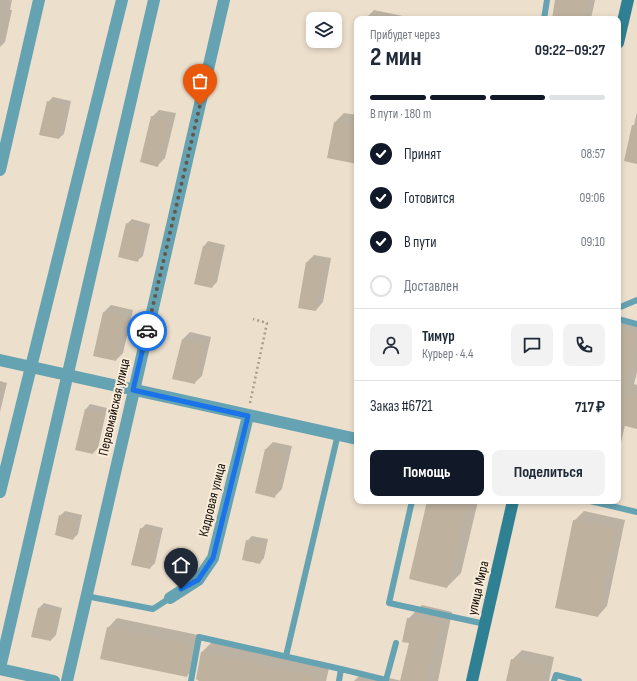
<!DOCTYPE html>
<html lang="ru">
<head>
<meta charset="utf-8">
<style>
	:root { --surface:#fff; --page:#f2f2f3; --text:#1f2937; --muted:#747a83; --line:#e0e1e3; --accent:#111827 }
	body { margin:0; font-family:"Sofia Sans Condensed",sans-serif; background:var(--page); color:var(--text); height:100vh; display:flex; flex-direction:column; font-size:15px; white-space:nowrap }
	* { box-sizing:border-box; margin:0 }
	p { font-size:13px; color:var(--muted) }
	.icon { flex:none; width:22px; height:22px; fill:none; stroke:currentColor; stroke-width:2; stroke-linecap:round; stroke-linejoin:round }
	.map { position:relative; flex:1; overflow:hidden }
	.drawer { position:absolute; left:354px; top:16px; width:267px; height:488px; display:flex; flex-direction:column; background:var(--surface); border-radius:8px; box-shadow:0 2px 6px #0003 }
	.drawer>* { flex:none }
	.controls { position:absolute; left:306px; top:12px; display:grid; gap:8px }
	.controls a { display:grid; place-items:center; width:36px; height:36px; border-radius:8px; background:var(--surface); box-shadow:0 2px 6px #0003; font-size:20px }
	.pin { position:absolute; display:grid; place-items:center; width:34px; height:34px; color:#fff; margin:-41px -17px; border-radius:50% 50% 50% 0; rotate:-45deg; box-shadow:0 0 4px #0007 }
	.pin .icon { rotate:45deg }
	.courier { position:absolute; display:grid; place-items:center; width:40px; height:40px; margin:-20px; border:3px solid #1a73e8; border-radius:50%; background:#fff; color:#222; box-shadow:0 1px 5px #0007 }
	.head em { font-style:normal; font-weight:700 }
	.head div { display:flex; flex-direction:column-reverse }
	.head { display:flex; align-items:center; justify-content:space-between; height:68px; padding:0 16px }
	h1 { font-size:26px; font-weight:700; line-height:30px }
	.bar { display:grid; grid-template-columns:repeat(4,1fr); gap:6px 4px; align-content:center; height:48px; padding:0 16px }
	.bar i { height:5px; border-radius:3px; background:var(--line) }
	.bar .selected { background:var(--accent) }
	.bar p { grid-column:span 4 }
	.line { display:flex; align-items:center; gap:10px; padding:0 16px; border-top:1px solid var(--line) }
	.line div { flex:1 }
	.round { display:grid; place-items:center; flex:none; width:42px; height:42px; border-radius:8px; background:var(--page) }
	ol { padding:0 16px; list-style:none }
	li { display:flex; align-items:center; gap:12px; height:44px }
	li p { margin-inline-start:auto }
	li .icon { padding:4px; border-radius:50%; background:var(--accent); color:#fff; stroke-width:4 }
	li:last-child { color:var(--muted) }
	li i { width:22px; height:22px; border:2px solid var(--line); border-radius:50% }
	.primary-button { display:flex; gap:8px; margin-top:auto; padding:8px 16px }
	.primary-button a { flex:1; height:46px; border-radius:8px; background:var(--accent); color:#fff; font-size:16px; font-weight:700; line-height:46px; text-align:center }
	.primary-button a+a { background:var(--page); color:var(--text) }
	.map>svg:first-child { display:block }
	.shadow { fill:#0003 }
	.building { fill:#beb29f }
	.lines { fill:none; stroke-linecap:round; stroke-linejoin:round }
	.path { stroke:#a79d8e; stroke-width:2.5; stroke-dasharray:2 3; stroke-linecap:butt }
	.lane { stroke:#65a2b2; stroke-width:6 }
	.street { stroke:#65a2b2; stroke-width:12 }
	.secondary { stroke:#2f8093; stroke-width:12 }
	.done { stroke:#60584e; stroke-width:4; stroke-dasharray:0 7.2 }
	.route { stroke:#1a73e8; stroke-width:5 }
	.labels { text-anchor:middle; dominant-baseline:central; stroke-width:4; stroke-linejoin:round; paint-order:stroke }
	.street-label { font-size:14px; fill:#15100a; stroke:#faecd9 }
</style>
</head>
<body>
<div class="map">
<svg width="637" height="681" viewBox="0 0 637 681">
	<rect width="100%" height="100%" fill="#ecdfcc"/>
	<!-- shadow -->
	<path class="shadow" d="M0,0H12L10,10H12L5,42L0,47Z
		M556,0H595L591,19H553Z
		M374,10L417,19H365Z
		M53,97L71,101L64,134L59,138L48,102Z
		M159,110L176,113L165,158L158,165L152,117Z
		M637,112V163L626,160Z
		M344,113L357,115V163L335,122Z
		M132,219L150,224L143,256L138,260L127,224Z
		M208,241L225,245L217,282L212,287L195,283L204,246Z
		M314,255L331,258L323,302L316,310L307,262Z
		M111,305L133,310L123,353L116,360L94,355L104,312Z
		M618,320L637,322V372L634,384L637,385V428L625,425L618,456Z
		M190,332L211,337L202,376L194,383L173,378L183,339Z
		M0,381L7,383L0,412Z
		M90,404L107,408L98,448L93,453L86,409Z
		M273,442L292,446L282,489L274,497L256,492L266,449Z
		M428,501H478L461,573L447,587Z
		M65,511L82,515L78,534L73,539L60,516Z
		M584,511L625,520L607,606L598,616L574,521Z
		M146,524L163,528L155,563L150,568L141,529Z
		M252,536L268,539L264,558L260,563L247,541Z
		M44,603L62,608L56,635L51,640L32,636L39,608Z
		M422,605L452,612L438,681H354L363,672L402,681L410,643L408,619Z
		M117,618L198,635L196,666L187,676L108,628Z
		M212,642L329,668L326,681H202L197,678L202,652Z
		M522,650L554,657L549,681H507L512,660Z"/>
	<!-- building -->
	<path class="building" d="M555,0H588L584,19H552Z
		M47,101L67,106L59,139L39,135Z
		M151,116L169,120L158,167L140,162Z
		M334,122L357,126V164L327,158Z
		M632,125L637,126V164L624,161Z
		M126,223L146,228L138,262L118,257Z
		M203,246L221,250L212,288L194,284Z
		M306,262L324,265L316,311L298,308Z
		M103,312L126,317L116,361L93,356Z
		M618,329L637,333L625,394L637,396V429L618,424Z
		M182,339L204,344L195,384L172,379Z
		M85,409L103,413L93,454L75,450Z
		M265,449L285,453L275,498L255,493Z
		M427,501H468L447,588L409,579Z
		M59,515L78,520L73,540L55,535Z
		M573,520L616,529L598,617L555,608Z
		M140,528L159,533L150,569L131,565Z
		M246,540L264,544L260,564L242,560Z
		M38,608L58,612L51,641L31,637Z
		M407,618L439,625L427,681H400L409,643L402,642Z
		M107,627L189,644L188,649L192,650L187,677L100,659Z
		M201,652L314,676L313,681H199L196,679Z
		M511,659L545,666L542,681H506Z"/>
	<g class="lines">
		<!-- path -->
		<path class="path" d="M250,403L267,323L253,319"/>
		<!-- lane -->
		<path class="lane" d="M544,19L547,0
			M618,308L637,300
			M618,319L637,324
			M412,501L389,603L485,624
			M590,501L637,512
			M86,596L153,609L170,598
			M286,656L338,434
			M191,681L199,637L341,669
			M339,681L341,669L386,680L396,643
			M554,681L556,675L579,681"/>
		<!-- street -->
		<path class="street" d="M0,170L39,0
			M0,360L357,439
			M0,492L122,0
			M170,598L198,580L213,558L248,416
			M0,668L154,0
			M0,669L54,681
			M67,681L224,0"/>
		<!-- secondary -->
		<path class="secondary" d="M618,43L628,0
			M472,681L513,501"/>
	</g>
	<g class="lines">
		<!-- done -->
		<path class="done" d="M147,331L200,105"/>
		<!-- route -->
		<path class="route" d="M147,331L133,390L248,416L213,558L198,580L181,589"/>
	</g>
	<g class="labels">
		<!-- street labels -->
		<g class="street-label">
			<text transform="translate(114 407) rotate(-77)">Первомайская улица</text>
			<text transform="translate(212 500) rotate(-76)">Кадровая улица</text>
			<text transform="translate(478 588) rotate(-77)">улица Мира</text>
		</g>
	</g>
</svg>
<div class="controls">
<a><svg class="icon" aria-label="layers" viewBox="0 0 24 24"><path d="M12 4l9 5-9 5-9-5zM3 14l9 5 9-5"/></svg></a>
</div>
<div class="pin" style="left:200px;top:105px;background:#ea580c"><svg class="icon" aria-label="bag" viewBox="0 0 24 24"><path d="M5 8h14l-1 12H6zM9 8a3 3 0 0 1 6 0"/></svg></div>
<div class="pin" style="left:181px;top:589px;background:#1f2937"><svg class="icon" aria-label="home" viewBox="0 0 24 24"><path d="M3 11l9-7 9 7M6 9v11h12V9"/></svg></div>
<div class="courier" style="left:147px;top:331px"><svg class="icon" aria-label="car" viewBox="0 0 24 24"><path d="M5 17H2v-5l4-1 3-4h7l3 4 3 1v5h-3M9 17h6M6 11h13"/><circle cx="7" cy="17" r="2"/><circle cx="17" cy="17" r="2"/></svg></div>
<section class="drawer">
<div class="head"><div><h1>2 мин</h1><p>Прибудет через</p></div><em>09:22–09:27</em></div>
<div class="bar"><i class="selected"></i><i class="selected"></i><i class="selected"></i><i></i><p>В пути · 180 m</p></div>
<ol>
<li><svg class="icon" aria-label="check" viewBox="0 0 24 24"><path d="M5 12l5 5 9-10"/></svg>Принят<p>08:57</p></li>
<li><svg class="icon" aria-label="check" viewBox="0 0 24 24"><path d="M5 12l5 5 9-10"/></svg>Готовится<p>09:06</p></li>
<li><svg class="icon" aria-label="check" viewBox="0 0 24 24"><path d="M5 12l5 5 9-10"/></svg>В пути<p>09:10</p></li>
<li><i></i>Доставлен</li>
</ol>
<div class="line" style="height:72px"><a class="round"><svg class="icon" aria-label="person" viewBox="0 0 24 24"><circle cx="12" cy="8" r="4"/><path d="M4 21q1-7 8-7t8 7"/></svg></a><div><b>Тимур</b><p>Курьер · 4.4</p></div><a class="round"><svg class="icon" aria-label="chat" viewBox="0 0 24 24"><path d="M4 5h16v11H9l-5 4z"/></svg></a><a class="round"><svg class="icon" aria-label="phone" viewBox="0 0 24 24"><path d="M5 4h4l2 5-3 2q2 4 5 5l2-3 5 2v4C11 20 4 13 5 4z"/></svg></a></div>
<div class="line" style="height:52px"><div>Заказ #6721</div><b>717 ₽</b></div>
<div class="primary-button"><a>Помощь</a><a>Поделиться</a></div>
</section>
</div>
</body>
</html>
